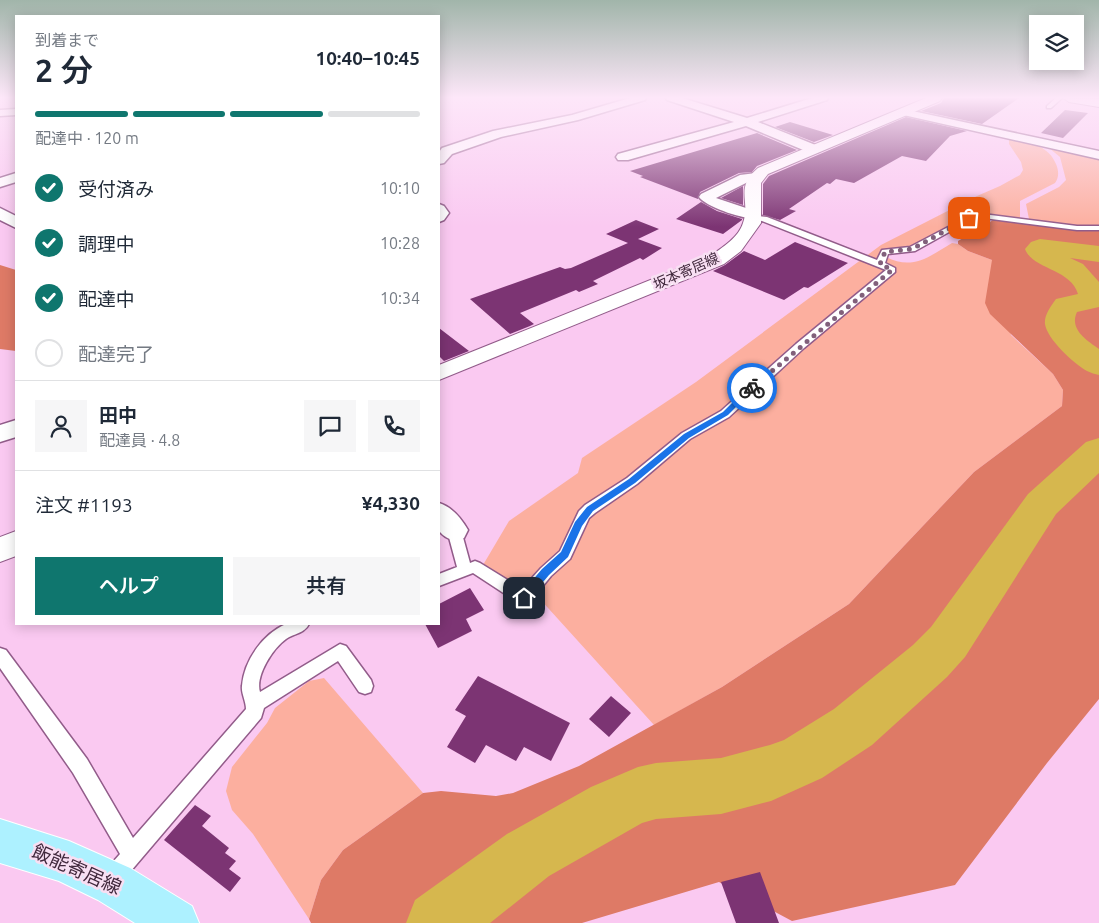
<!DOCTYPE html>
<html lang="ja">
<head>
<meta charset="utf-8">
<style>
	:root { --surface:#fff; --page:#f6f6f7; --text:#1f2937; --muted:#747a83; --line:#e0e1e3; --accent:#0f766e }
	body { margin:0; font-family:Ubuntu,"Noto Sans JP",sans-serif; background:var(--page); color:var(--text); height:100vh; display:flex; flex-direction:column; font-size:19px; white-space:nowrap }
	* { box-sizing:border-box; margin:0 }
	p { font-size:16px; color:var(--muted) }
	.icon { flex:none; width:28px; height:28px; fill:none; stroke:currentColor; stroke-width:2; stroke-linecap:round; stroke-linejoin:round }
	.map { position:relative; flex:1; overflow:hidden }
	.drawer { position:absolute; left:15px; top:15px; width:425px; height:610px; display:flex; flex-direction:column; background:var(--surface); border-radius:0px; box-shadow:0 2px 12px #0003 }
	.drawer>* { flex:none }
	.tools { position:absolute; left:1029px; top:15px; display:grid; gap:10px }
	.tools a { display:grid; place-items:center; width:55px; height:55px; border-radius:0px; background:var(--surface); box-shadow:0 2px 12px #0003; font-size:25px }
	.pin { position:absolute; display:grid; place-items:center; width:42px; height:42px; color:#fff; margin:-21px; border-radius:10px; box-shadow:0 2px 8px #0006 }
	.courier { position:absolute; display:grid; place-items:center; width:50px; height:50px; margin:-25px; border:4px solid #1a73e8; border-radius:50%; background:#fff; color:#222; box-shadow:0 1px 6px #0007 }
	.head em { font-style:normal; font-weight:600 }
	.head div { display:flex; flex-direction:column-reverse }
	.head { display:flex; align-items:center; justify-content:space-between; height:85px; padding:0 20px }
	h1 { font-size:32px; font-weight:600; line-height:38px }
	.bar { display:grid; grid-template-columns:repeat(4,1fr); gap:8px 5px; align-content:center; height:60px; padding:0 20px }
	.bar i { height:6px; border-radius:4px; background:var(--line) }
	.bar .on { background:var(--accent) }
	.bar p { grid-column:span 4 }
	.line { display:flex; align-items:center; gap:12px; padding:0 20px; border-top:1px solid var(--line) }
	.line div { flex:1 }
	.round { display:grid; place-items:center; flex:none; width:52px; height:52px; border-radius:0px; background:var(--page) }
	ol { padding:0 20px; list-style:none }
	li { display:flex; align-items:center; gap:15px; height:55px }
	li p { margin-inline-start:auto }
	li .icon { padding:5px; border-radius:50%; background:var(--accent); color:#fff; stroke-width:4 }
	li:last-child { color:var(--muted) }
	li i { width:28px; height:28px; border:2px solid var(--line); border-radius:50% }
	.action { display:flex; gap:10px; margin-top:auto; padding:10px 20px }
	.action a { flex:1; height:58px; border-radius:0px; background:var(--accent); color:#fff; font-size:20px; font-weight:600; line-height:58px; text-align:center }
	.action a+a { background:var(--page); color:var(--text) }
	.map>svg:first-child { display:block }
	.green { fill:#fcaf9f }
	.forest { fill:#de7a66 }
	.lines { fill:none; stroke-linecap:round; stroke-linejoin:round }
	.river { fill:#d6b74e; fill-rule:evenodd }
	.building { fill:#7c3473 }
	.lane-casing { stroke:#925c8a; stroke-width:3 }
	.street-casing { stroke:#925c8a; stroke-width:3 }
	.secondary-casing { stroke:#925c8a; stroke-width:2 }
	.primary-casing { stroke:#fff; stroke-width:2 }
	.lane { fill:#fff; fill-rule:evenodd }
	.street { fill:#fff; fill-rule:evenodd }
	.secondary { fill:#fff; fill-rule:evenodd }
	.primary { fill:#adf1ff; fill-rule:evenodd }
	.route { fill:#1a73e8 }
	.done { stroke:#81607b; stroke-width:5; stroke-dasharray:0 9 }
	.labels { text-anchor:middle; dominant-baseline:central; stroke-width:5; stroke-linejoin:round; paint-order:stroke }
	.far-street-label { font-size:14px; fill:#40283c; stroke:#f8dff3 }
	.near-street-label { font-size:19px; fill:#40283c; stroke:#f8dff3 }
</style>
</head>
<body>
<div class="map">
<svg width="1099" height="923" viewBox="0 0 1099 923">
	<rect width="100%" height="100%" fill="#fac9f1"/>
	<!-- green -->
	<path class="green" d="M1009,138C1028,143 1048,144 1056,164C1059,171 1059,178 1055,183L1020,201V218L972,214L909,249H890L886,257C913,271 930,256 952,243L958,244L968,251L992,260L1011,335L1053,374L1063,390L1062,406L974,472L849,604L722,687L654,725L539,598L483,565L509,521L578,473L582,458L696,382L881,245L977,196L1000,186L1020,175L1023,170L1021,162L1009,144Z
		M1049,148L1099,156V227L1053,224L1029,219L1026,204L1059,187L1066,180L1060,157Z
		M324,678L423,793L343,850L321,880L309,919L253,834L232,810L226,791L232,767L267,723L275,708L309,681Z"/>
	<!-- forest -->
	<path class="forest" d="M993,220L1099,230V699L1047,763L955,885L792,921L719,882L582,923H311L309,919L321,880L343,850L423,793L441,791L496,796L513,793L579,766L722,687L849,604L974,472L1062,406L1063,390L1053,374L990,314L985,303L992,260L968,251L958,244V241Z
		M0,265L16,270V351L0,349Z"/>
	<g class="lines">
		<!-- river -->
		<path class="river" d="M1040,239L1099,246V262L1070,258L1083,264L1099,282V307L1077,312C1069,329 1086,340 1099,349V375C1095,374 1091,373 1087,371C1074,364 1047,339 1045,324C1044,315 1051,306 1056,299L1078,294C1070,268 1033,270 1025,249L1031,242Z
			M1099,438V473L1056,514L965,657L947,677L872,745L822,778L771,801L721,814L656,819L642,823L549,876L490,923H406L415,900L507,834L591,787L638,767L656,763L721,758L770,745L784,740L834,709L913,645L931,627L1028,494L1086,442Z"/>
	</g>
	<!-- building -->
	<path class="building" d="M944,98H1019L982,124L921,111L941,103Z
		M1065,110L1088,113L1063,138L1041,133Z
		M906,117L967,131L950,136L926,161L902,156L854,183L836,179L830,184L827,183L789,209L796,211L780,220L763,215V184L769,176Z
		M790,122L833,135L814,142L775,127Z
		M757,133L797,150L757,166L752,172L739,173L700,192L698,199L640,177L643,176L630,171Z
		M743,186V205L721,198Z
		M701,202L717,211L742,219V220L723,234L676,219Z
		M636,220L659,229L638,239L662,248L643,260L640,258L593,281L598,284L579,292L576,290L520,313L534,324L530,326L510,334L470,299L560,267L565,269L571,268L628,243L606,234Z
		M795,242L848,263L808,288L804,287L784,300L713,271L725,265L744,251L765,260Z
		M439,328L469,351L444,361L439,356Z
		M470,588L484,610L466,619L472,631L438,648L425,624H439V604Z
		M478,676L570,723L551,761L524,747L516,761L486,745L475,763L447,747L466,716L455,710Z
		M611,696L631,713L609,737L589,719Z
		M195,805L211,816L202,826L229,848L225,853L236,861L229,869L241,878L230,892L164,840Z
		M760,872L779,923H736L721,882Z"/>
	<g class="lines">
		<!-- lane casing -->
		<g class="lane-casing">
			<path id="lane" d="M1056,98H1062L1051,108H1047V106Z
				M975,213L1077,226H1099V230H1077L976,217L915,251L888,254L885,263L895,268V272L804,348L729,417L690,439L637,484L595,513L589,518L570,559L551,576L529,603L524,604L519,603L473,573L439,586V574L457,567L447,530L449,526L454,525L459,526L461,530L470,563L475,561L480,563L522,589L541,568L560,551L579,511L585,505L627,478L682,433L721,411L796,344L886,270L762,221L750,219V215L767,217L877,260L882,250L910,247Z
				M286,624H309C305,633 293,634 286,639C273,648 255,676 260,692L340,644L346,646L371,680L373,686L371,692L365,694L359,692L338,661L264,708L261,718L119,885L112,888L105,885L102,878L105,871L120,854L73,773L0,668V648L6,650L87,759L133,838L246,709C246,701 241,693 242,686C244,660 263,634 286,624Z"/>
		</g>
		<!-- street casing -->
		<g class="street-casing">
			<path id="street" d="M630,98H646L645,100L578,120L501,137L452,154L444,163L439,164V152L442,148L493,131L572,115Z
				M666,98H682L747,118L812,98H828L827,100L758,122L818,146L819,149L818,152H808L746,126L628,160H618L616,157L618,154L734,122L667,100Z
				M16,109V115L0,116V110Z
				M903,109L1099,151V159L899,114L897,112Z
				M16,173V182L0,187V178Z
				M756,173L761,174L763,177L761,180L748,182L716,198L758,212L761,215L758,218C747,221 706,207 699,197L701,194L740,175Z
				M439,204L444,206L449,213L444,220L439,222Z
				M0,208L16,216V228L0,220Z
				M16,420V437L0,442V425Z
				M439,503C452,507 461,518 468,530L464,538C453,541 447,540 439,531Z"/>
		</g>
		<!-- secondary casing -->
		<g class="secondary-casing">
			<path id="secondary" d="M926,98H942L940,101L768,174L761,183V223L741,251L724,264L439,380V365L710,256C722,248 739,237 743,223C751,201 734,188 758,168Z
				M1063,98L1099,99V107L1069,102Z
				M16,531V556L0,562V537Z"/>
		</g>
		<!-- primary casing -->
		<g class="primary-casing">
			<path id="primary" d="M0,819L69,841L130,868L192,906L199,923H135L98,900L59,881L0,863Z"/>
		</g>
		<!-- lane -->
		<use href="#lane" class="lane"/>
		<!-- street -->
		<use href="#street" class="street"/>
		<!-- secondary -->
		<use href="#secondary" class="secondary"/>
		<!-- primary -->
		<use href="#primary" class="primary"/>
	</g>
	<!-- sky -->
	<linearGradient id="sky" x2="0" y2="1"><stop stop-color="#a1b5aa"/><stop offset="0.43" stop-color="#fde7f9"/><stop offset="1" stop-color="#fde7f9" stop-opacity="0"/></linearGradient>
	<rect width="1099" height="227" fill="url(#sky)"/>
	<!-- route -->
	<path class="route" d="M749,386L755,388L728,415L689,438L635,483L593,511L582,526L568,557L549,575L527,601H520V595L542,569L561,552L575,522L587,507L629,479L684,434L723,412Z"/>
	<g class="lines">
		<!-- done -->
		<path class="done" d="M752,388L892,270L880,264L885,252L912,249L969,218"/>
	</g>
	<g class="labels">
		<!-- far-street labels -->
		<g class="far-street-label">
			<text transform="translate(686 271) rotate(-24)">坂本寄居線</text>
		</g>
		<!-- near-street labels -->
		<g class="near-street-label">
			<text transform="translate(77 869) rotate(24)">飯能寄居線</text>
		</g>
	</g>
</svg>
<div class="tools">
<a><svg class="icon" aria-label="layers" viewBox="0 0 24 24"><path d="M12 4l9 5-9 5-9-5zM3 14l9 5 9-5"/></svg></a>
</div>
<div class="pin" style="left:969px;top:218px;background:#ea580c"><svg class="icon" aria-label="bag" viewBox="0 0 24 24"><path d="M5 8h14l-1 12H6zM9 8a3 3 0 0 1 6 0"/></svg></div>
<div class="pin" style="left:524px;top:598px;background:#1f2937"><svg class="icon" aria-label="home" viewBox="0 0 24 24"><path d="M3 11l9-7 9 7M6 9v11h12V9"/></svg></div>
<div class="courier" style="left:752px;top:388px"><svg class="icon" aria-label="bike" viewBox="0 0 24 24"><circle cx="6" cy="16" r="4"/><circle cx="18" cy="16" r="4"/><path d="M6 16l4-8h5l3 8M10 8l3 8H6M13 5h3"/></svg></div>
<section class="drawer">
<div class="head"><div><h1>2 分</h1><p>到着まで</p></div><em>10:40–10:45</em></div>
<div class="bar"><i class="on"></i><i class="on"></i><i class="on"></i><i></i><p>配達中 · 120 m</p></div>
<ol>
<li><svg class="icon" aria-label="check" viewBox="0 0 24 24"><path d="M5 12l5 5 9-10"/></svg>受付済み<p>10:10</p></li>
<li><svg class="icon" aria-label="check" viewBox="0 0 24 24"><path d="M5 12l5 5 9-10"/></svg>調理中<p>10:28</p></li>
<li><svg class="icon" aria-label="check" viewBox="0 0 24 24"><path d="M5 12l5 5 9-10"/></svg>配達中<p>10:34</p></li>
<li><i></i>配達完了</li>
</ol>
<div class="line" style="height:90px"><a class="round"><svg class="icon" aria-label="person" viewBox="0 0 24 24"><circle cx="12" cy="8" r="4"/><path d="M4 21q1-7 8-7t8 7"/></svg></a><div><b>田中</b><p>配達員 · 4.8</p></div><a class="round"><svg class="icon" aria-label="chat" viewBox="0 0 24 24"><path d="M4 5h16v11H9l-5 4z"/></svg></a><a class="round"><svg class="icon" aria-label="phone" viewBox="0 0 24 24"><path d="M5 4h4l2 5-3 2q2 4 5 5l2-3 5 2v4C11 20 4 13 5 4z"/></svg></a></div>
<div class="line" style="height:65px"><div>注文 #1193</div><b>¥4,330</b></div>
<div class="action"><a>ヘルプ</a><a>共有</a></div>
</section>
</div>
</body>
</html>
